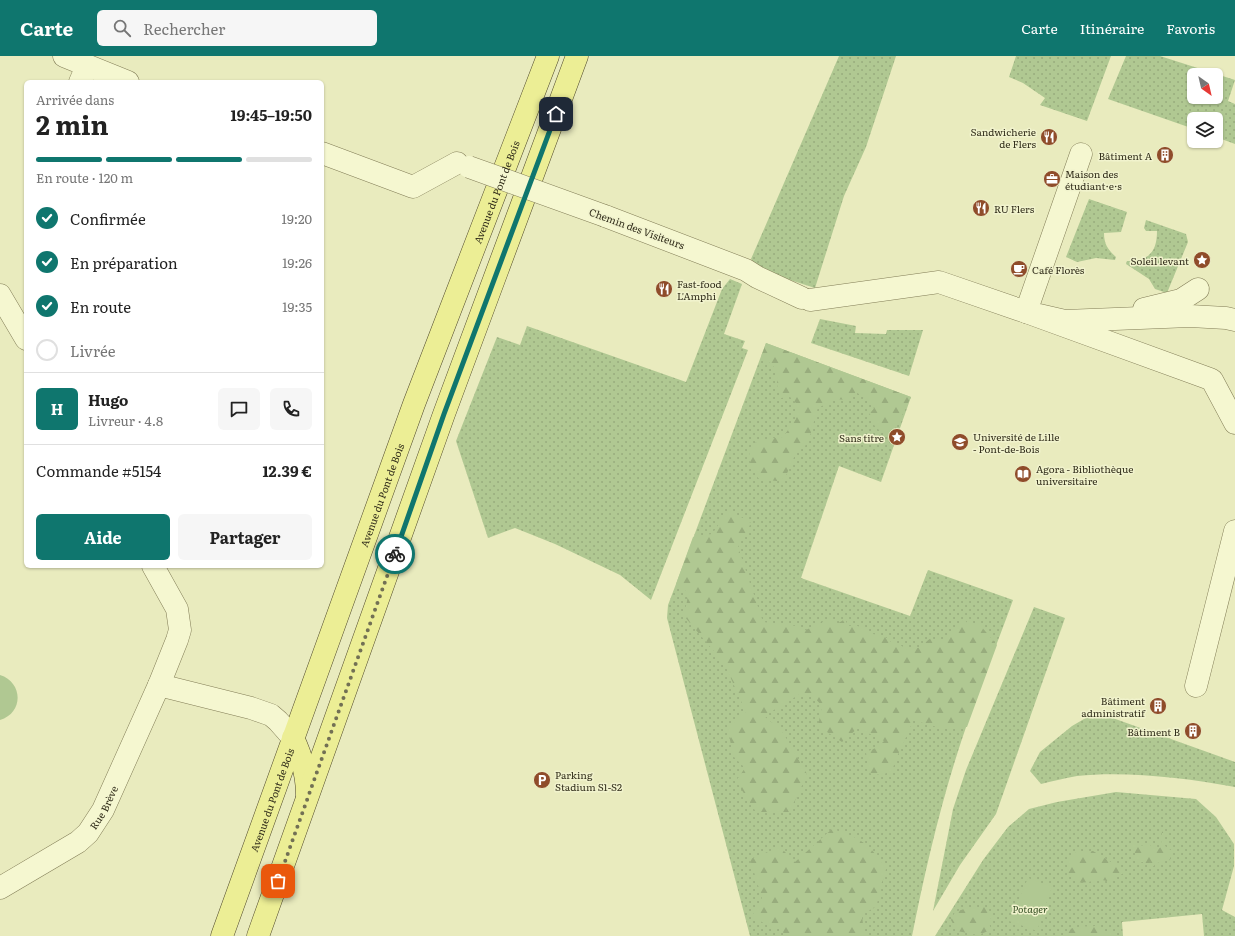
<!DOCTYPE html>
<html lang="fr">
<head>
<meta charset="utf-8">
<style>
	:root { --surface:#fff; --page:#f6f6f6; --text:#222; --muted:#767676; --line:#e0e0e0; --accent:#0f766e }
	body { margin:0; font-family:Literata,serif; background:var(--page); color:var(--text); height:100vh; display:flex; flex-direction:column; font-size:15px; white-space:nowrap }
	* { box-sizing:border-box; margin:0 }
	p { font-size:13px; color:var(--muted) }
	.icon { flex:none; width:22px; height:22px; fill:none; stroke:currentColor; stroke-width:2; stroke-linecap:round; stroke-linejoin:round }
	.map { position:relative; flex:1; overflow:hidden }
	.details { position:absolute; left:24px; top:24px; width:300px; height:488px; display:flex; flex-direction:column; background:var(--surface); border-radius:6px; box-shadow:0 1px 3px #0004 }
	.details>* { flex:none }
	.needle { width:26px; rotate:146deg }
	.controls { position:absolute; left:1187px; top:12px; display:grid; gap:8px }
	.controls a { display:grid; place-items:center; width:36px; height:36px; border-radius:6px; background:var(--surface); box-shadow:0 1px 3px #0004; font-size:20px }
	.pin { position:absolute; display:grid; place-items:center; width:34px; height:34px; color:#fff; margin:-17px; border-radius:8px; box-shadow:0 2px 6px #0006 }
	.courier { position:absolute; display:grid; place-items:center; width:40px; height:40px; margin:-20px; border:3px solid #0f766e; border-radius:50%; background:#fff; color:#222; box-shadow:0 1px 5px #0007 }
	.overview em { font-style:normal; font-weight:700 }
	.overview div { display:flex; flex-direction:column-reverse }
	.overview { display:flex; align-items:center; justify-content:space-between; height:68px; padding:0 12px }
	h1 { font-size:26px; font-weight:700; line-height:30px }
	.bar { display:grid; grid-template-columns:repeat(4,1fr); gap:6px 4px; align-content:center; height:48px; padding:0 12px }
	.bar i { height:5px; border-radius:3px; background:var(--line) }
	.bar .current { background:var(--accent) }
	.bar p { grid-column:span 4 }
	.line { display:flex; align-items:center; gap:10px; padding:0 12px; border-top:1px solid var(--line) }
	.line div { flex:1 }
	.round { display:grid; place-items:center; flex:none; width:42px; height:42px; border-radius:6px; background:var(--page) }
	ol { padding:0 12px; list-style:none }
	li { display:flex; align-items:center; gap:12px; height:44px }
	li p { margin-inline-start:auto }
	li .icon { padding:4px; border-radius:50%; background:var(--accent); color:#fff; stroke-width:4 }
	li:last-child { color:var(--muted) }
	li i { width:22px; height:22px; border:2px solid var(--line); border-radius:50% }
	.button { display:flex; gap:8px; margin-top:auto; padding:8px 12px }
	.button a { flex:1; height:46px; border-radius:6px; background:var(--accent); color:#fff; font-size:16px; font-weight:700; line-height:46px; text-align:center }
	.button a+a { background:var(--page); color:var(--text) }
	header { display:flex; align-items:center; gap:24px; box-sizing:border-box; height:56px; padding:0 20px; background:var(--accent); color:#fff }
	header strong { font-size:19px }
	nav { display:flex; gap:22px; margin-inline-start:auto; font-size:14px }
	.search { width:280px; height:36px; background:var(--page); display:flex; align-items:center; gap:10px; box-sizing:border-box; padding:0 14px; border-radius:6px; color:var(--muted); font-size:15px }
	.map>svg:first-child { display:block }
	.grass { fill:url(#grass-dots); fill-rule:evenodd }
	.forest { fill:url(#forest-firs) }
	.green { fill:#b0c892 }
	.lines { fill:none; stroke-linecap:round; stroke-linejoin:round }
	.minor-casing { stroke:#827d57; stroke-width:23 }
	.major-casing { stroke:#50492c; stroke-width:23 }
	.minor { stroke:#f5f7d0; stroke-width:22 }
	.major { stroke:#ecee95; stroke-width:22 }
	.minor-bridge-casing { stroke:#827d57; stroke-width:23; stroke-linecap:butt }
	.minor-bridge { stroke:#f5f7d0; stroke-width:22 }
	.done { stroke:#727054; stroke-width:4; stroke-dasharray:0 7.2 }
	.route { stroke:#0f766e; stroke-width:5 }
	.labels { text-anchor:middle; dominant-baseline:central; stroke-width:3; stroke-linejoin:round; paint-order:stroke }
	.poi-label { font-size:10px; fill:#322e1b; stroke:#f1f3cd; text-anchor:start }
	.street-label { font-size:10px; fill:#322e1b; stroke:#f1f3cd }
	.park-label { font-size:10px; font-style:italic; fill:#344e23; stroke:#f1f3cd }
</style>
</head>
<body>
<header>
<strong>Carte</strong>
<div class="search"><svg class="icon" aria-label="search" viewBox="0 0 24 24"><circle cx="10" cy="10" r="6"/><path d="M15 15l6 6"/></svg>Rechercher</div>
<nav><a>Carte</a><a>Itinéraire</a><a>Favoris</a></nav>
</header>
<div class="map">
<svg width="1235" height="880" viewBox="0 0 1235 880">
	<defs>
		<pattern id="grass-dots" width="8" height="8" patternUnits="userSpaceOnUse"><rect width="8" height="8" fill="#b0c892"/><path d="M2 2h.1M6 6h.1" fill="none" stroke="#98ac7d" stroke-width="1.8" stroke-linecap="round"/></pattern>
		<pattern id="forest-firs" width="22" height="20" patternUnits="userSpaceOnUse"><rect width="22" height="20" fill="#b0c892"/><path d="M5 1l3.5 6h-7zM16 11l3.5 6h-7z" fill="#98ac7d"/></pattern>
	</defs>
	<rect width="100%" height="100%" fill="#e9ebbe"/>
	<!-- grass -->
	<path class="grass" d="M839,0H896L866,91L844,140L815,232L759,214L751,203Z
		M1016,0H1111L1087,65L1040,49L1045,42L1023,27L1009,21Z
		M1126,0H1160L1235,24L1228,45L1235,48V88L1216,81V63H1194V73L1108,43ZM1194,19H1216V41H1194Z
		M1089,143L1127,156L1121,176L1104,177C1104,188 1108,194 1116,201L1115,204L1096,202L1077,206L1066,201Z
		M1146,164L1186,178L1188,186L1167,237L1155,233L1149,223L1126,208L1127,205C1149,205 1157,196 1157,175H1146L1144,172Z
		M730,223L742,228L724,278L745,285L742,292L748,294L651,544L620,519L555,488L515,472L488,482L456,385L497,281L520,289L527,270L686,326L722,233Z
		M820,263L856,270L855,277L886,278L887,274H923L909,320L811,287Z
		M766,287L911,341L881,426L839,410L801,522L910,560L928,514L1013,544C996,591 977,638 961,686C940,750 925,815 912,880H750L667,562L668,549L676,528Z
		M1034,551L1065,562L996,758L960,809L933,855L953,753L966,714Z
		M1096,656L1235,706V731C1185,722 1127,715 1077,720C1065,722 1053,725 1041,728L1030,715L1040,696L1072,670Z
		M1116,736L1196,743L1216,761L1234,788V810L1222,854L1235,861V880H1204L1202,858L1122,866L1123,880H935L983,804L1008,771L1029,753L1057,746Z"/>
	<!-- forest -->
	<path class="forest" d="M766,287L911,341L893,378L880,375L872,367V361L869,357L874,353L869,345L856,336L848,344L834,343L825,349L818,351L808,387L795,399L785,422L777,425L759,423C751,412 746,400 752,388L766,383L783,381L796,363V347L790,341L781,342C771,320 787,316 761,301Z
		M729,454L751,467L738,491L763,566L796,570L802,576L828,563L837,568L845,563L848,570C863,569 858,571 869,577C879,580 887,578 893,589H900L910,595L911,591L918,592L931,582C944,590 955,572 964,563L969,569H980L997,589L967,671H937L913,664C907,682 897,697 892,715L881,719L869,717L866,696L878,691L884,685L858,672L842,686L818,670L822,650L814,641L800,638L764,660L782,675L807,718L790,756H756L736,725L745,712L733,700L728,673L746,656L724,607L684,560L688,540L685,534L676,528L693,481L712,478Z
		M832,773C862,783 868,786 886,813L876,851L862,858L864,880H785L782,874L767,869L752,860L762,842L750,803L780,791L795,806Z
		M1162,775L1165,779V790L1172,795L1170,804L1157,807L1151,812L1143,806L1136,807L1137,799L1130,791L1132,783L1137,784L1135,787C1141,791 1144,789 1150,788L1152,793H1158L1161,791Z
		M1082,795H1093L1119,811L1124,817L1107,825C1092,820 1080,836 1068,817L1067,804L1076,796Z
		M982,847L992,860L989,866L991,874L978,879L957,875L951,864L955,856L964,853H978Z
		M1095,870L1105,876L1112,877L1114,880H1066C1069,867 1085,872 1095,870Z"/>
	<!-- green -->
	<path class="green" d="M0,619C23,626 24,657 0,664Z
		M1028,822L1052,831L1037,875L1009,865Z"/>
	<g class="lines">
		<!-- minor casing -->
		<g class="minor-casing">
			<g id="minor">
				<path d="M64,0L128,26"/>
				<path d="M80,26L87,10"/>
				<path d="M322,97L413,131L457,107"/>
				<path d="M1081,98L1026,256L1065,265L1190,260L1226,262L1235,264"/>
				<path d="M605,160L746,214L757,221L802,242"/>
				<path d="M0,239L26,283"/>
				<path d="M810,244L939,226L1026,256L1210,323L1212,324L1235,367"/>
				<path d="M1144,253L1181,244L1198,233"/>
				<path d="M159,629L251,652L271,659L278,665L293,682"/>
				<path d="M1196,630L1235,475"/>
				<path id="s1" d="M0,832L78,786L88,777L103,754L159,629L177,584L180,574L177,553L153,510"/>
			</g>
		</g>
		<!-- major casing -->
		<g class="major-casing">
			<g id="major">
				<path d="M293,682C302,701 307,718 307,739"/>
				<path id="s2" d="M222,880L414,348L548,0"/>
				<path d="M258,880L444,358L577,0"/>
			</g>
		</g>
		<!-- minor -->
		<use href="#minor" class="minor"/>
		<!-- major -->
		<use href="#major" class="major"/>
		<!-- minor-bridge casing -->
		<g class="minor-bridge-casing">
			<path id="minor-bridge" d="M469,111L605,160"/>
		</g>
		<!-- minor-bridge -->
		<use href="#minor-bridge" class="minor-bridge"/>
	</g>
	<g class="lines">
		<!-- done -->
		<path class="done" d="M278,825L395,498"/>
		<!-- route -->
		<path class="route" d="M395,498L444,358L556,58"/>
	</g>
	<!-- icons -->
	<defs>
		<g id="restaurant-disc" transform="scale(0.9)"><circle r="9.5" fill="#8f4c2a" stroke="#f1f3cd"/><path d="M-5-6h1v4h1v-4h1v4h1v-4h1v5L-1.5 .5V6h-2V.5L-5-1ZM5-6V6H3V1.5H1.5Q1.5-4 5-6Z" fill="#fff"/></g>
		<g id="building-disc" transform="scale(0.9)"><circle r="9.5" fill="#8f4c2a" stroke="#f1f3cd"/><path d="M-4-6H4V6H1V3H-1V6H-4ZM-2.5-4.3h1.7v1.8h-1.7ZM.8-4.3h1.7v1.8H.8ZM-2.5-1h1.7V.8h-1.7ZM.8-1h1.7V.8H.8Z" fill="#fff"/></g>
		<g id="office-disc" transform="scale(0.9)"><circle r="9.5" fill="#8f4c2a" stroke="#f1f3cd"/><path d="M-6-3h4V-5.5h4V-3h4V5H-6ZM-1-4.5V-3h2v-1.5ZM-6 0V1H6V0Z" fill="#fff"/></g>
		<g id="sight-disc" transform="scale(0.9)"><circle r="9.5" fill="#8f4c2a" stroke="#f1f3cd"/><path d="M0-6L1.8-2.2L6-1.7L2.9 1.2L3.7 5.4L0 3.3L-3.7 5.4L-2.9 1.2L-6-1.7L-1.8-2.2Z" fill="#fff"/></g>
		<g id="cafe-disc" transform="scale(0.9)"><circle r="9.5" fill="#8f4c2a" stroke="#f1f3cd"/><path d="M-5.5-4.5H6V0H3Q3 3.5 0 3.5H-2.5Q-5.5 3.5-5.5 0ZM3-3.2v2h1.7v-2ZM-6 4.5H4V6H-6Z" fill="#fff"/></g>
		<g id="university-disc" transform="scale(0.9)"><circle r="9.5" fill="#8f4c2a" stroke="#f1f3cd"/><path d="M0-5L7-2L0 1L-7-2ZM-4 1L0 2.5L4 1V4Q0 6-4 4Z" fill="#fff"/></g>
		<g id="library-disc" transform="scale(0.9)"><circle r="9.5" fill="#8f4c2a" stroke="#f1f3cd"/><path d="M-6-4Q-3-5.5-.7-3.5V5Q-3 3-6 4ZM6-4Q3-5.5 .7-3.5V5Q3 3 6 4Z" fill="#fff"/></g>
		<g id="parking-disc" transform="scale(0.9)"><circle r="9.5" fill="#8f4c2a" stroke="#f1f3cd"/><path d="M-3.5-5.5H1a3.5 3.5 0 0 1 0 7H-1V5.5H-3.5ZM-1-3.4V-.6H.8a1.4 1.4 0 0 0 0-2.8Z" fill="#fff"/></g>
	</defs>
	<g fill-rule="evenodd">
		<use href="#restaurant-disc" x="1049" y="81"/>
		<use href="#building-disc" x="1165" y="99"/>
		<use href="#office-disc" x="1052" y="123"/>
		<use href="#restaurant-disc" x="981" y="152"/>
		<use href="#sight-disc" x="1202" y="204"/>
		<use href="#cafe-disc" x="1019" y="213"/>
		<use href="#restaurant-disc" x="664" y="233"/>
		<use href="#sight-disc" x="897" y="381"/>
		<use href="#university-disc" x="960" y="386"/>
		<use href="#library-disc" x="1023" y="418"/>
		<use href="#building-disc" x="1158" y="650"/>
		<use href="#building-disc" x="1193" y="675"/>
		<use href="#parking-disc" x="542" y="724"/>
	</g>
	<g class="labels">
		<!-- poi labels -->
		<g class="poi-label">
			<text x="1036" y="75" text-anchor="end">Sandwicherie<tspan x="1036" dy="12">de Flers</tspan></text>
			<text x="1152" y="99" text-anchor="end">Bâtiment A</text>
			<text x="1065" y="117">Maison des<tspan x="1065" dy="12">étudiant·e·s</tspan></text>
			<text x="994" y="152">RU Flers</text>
			<text x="1189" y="204" text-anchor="end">Soleil levant</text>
			<text x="1032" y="213">Café Florès</text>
			<text x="677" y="227">Fast-food<tspan x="677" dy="12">L'Amphi</tspan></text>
			<text x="973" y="380">Université de Lille<tspan x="973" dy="12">- Pont-de-Bois</tspan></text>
			<text x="884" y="381" text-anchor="end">Sans titre</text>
			<text x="1036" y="412">Agora - Bibliothèque<tspan x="1036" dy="12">universitaire</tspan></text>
			<text x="1145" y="644" text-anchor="end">Bâtiment<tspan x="1145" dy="12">administratif</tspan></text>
			<text x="1180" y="675" text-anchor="end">Bâtiment B</text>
			<text x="555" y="718">Parking<tspan x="555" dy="12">Stadium S1-S2</tspan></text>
		</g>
		<!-- street labels -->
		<g class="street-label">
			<text stroke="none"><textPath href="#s2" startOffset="793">Avenue du Pont de Bois</textPath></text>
			<text transform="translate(637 172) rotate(20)">Chemin des Visiteurs</text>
			<text stroke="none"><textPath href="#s2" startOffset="469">Avenue du Pont de Bois</textPath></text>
			<text stroke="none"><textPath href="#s2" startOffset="145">Avenue du Pont de Bois</textPath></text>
			<text stroke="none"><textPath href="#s1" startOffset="134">Rue Brève</textPath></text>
		</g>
		<!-- park labels -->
		<g class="park-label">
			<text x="1030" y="852">Potager</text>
		</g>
	</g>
</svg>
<div class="controls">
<a><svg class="needle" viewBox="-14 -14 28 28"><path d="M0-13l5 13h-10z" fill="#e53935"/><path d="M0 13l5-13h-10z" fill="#767676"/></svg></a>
<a><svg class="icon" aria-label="layers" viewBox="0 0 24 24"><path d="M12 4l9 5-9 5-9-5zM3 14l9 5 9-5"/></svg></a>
</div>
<div class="pin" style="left:278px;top:825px;background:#ea580c"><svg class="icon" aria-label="bag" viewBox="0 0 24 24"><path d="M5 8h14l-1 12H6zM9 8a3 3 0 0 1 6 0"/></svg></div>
<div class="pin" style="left:556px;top:58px;background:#1f2937"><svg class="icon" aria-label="home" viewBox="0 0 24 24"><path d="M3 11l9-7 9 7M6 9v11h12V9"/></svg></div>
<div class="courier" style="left:395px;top:498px"><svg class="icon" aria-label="bike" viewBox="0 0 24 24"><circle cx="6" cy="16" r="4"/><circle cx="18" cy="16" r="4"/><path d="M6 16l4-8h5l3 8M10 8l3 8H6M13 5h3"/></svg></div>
<section class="details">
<div class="overview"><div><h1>2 min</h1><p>Arrivée dans</p></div><em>19:45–19:50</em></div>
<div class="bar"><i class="current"></i><i class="current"></i><i class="current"></i><i></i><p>En route · 120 m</p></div>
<ol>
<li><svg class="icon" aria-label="check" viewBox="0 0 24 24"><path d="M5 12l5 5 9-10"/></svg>Confirmée<p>19:20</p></li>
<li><svg class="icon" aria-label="check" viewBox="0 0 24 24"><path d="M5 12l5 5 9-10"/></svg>En préparation<p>19:26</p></li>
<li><svg class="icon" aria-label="check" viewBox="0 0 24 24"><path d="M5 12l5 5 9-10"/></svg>En route<p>19:35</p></li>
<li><i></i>Livrée</li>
</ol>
<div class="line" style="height:72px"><b class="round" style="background:var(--accent);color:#fff">H</b><div><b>Hugo</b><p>Livreur · 4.8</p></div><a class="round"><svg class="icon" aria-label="chat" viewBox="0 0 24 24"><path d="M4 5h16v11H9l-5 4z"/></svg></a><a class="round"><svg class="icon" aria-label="phone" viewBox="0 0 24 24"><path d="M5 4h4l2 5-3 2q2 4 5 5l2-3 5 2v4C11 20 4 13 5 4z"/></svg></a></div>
<div class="line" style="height:52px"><div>Commande #5154</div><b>12.39 €</b></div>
<div class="button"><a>Aide</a><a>Partager</a></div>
</section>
</div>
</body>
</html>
